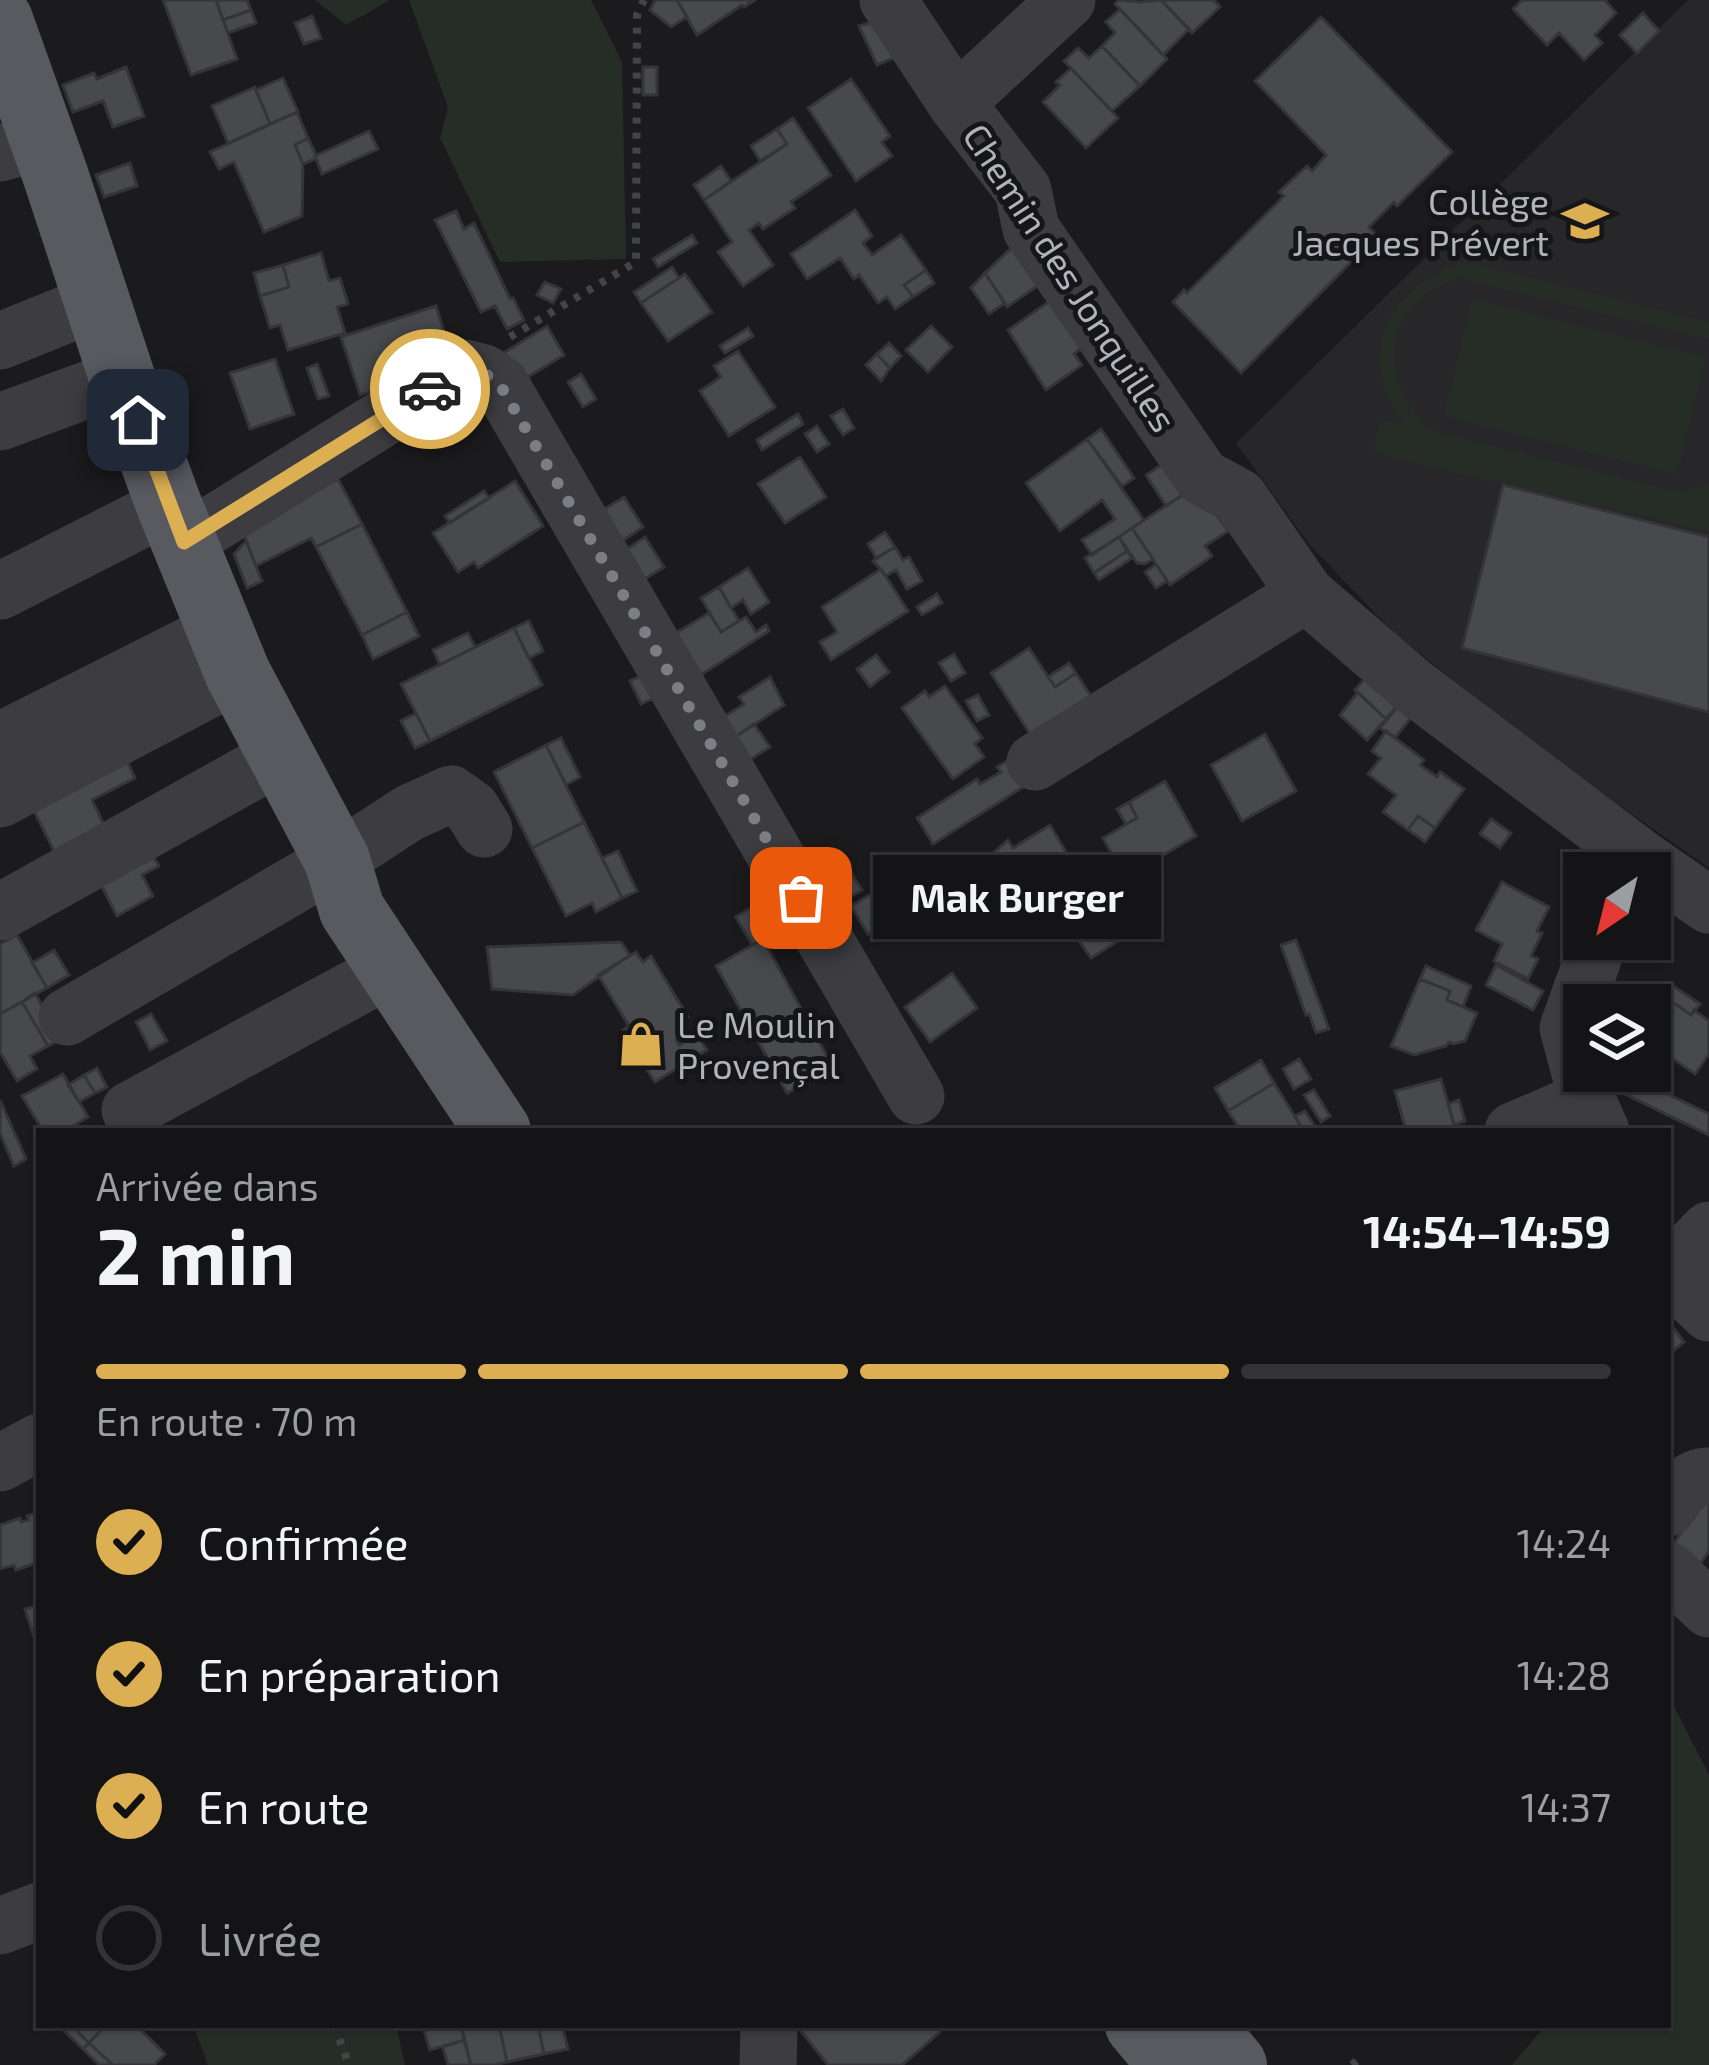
<!DOCTYPE html>
<html lang="fr">
<head>
<meta charset="utf-8">
<style>
	:root { --surface:#141416; --page:#212123; --text:#f1f3f6; --muted:#9d9ea1; --line:#333335; --accent:#ddaf53 }
	body { margin:0; font-family:"Exo 2",sans-serif; background:var(--page); color:var(--text); height:100vh; display:flex; flex-direction:column; font-size:45px; white-space:nowrap }
	* { box-sizing:border-box; margin:0 }
	p { font-size:39px; color:var(--muted) }
	.icon { flex:none; width:66px; height:66px; fill:none; stroke:currentColor; stroke-width:2; stroke-linecap:round; stroke-linejoin:round }
	.map { position:relative; flex:1; overflow:hidden }
	.side { position:absolute; left:36px; top:1128px; width:1635px; height:900px; display:flex; flex-direction:column; background:var(--surface); border-radius:0px; box-shadow:0 3px 9px #0004,0 0 0 3px var(--line) }
	.side>* { flex:none }
	.needle { width:78px; rotate:215deg }
	.tools { position:absolute; left:1563px; top:852px; display:grid; gap:24px }
	.tools a { display:grid; place-items:center; width:108px; height:108px; border-radius:0px; background:var(--surface); box-shadow:0 3px 9px #0004,0 0 0 3px var(--line); font-size:60px }
	.pin { position:absolute; display:grid; place-items:center; width:102px; height:102px; color:#fff; margin:-51px; border-radius:24px; box-shadow:0 6px 18px #0006 }
	.courier { position:absolute; display:grid; place-items:center; width:120px; height:120px; margin:-60px; border:9px solid #ddaf53; border-radius:50%; background:#fff; color:#222; box-shadow:0 3px 15px #0007 }
	.bubble { position:absolute; height:84px; border-radius:0px; background:var(--surface); box-shadow:0 3px 9px #0004,0 0 0 3px var(--line); font-size:39px; font-weight:700; line-height:84px; text-align:center }
	.head em { font-style:normal; font-weight:700 }
	.head div { display:flex; flex-direction:column-reverse }
	.head { display:flex; align-items:center; justify-content:space-between; height:204px; padding:0 60px }
	h1 { font-size:78px; font-weight:700; line-height:90px }
	.bar { display:grid; grid-template-columns:repeat(4,1fr); gap:18px 12px; align-content:center; height:144px; padding:0 60px }
	.bar i { height:15px; border-radius:9px; background:var(--line) }
	.bar .active { background:var(--accent) }
	.bar p { grid-column:span 4 }
	ol { padding:0 60px; list-style:none }
	li { display:flex; align-items:center; gap:36px; height:132px }
	li p { margin-inline-start:auto }
	li .icon { padding:12px; border-radius:50%; background:var(--accent); color:#111; stroke-width:4 }
	li:last-child { color:var(--muted) }
	li i { width:66px; height:66px; border:6px solid var(--line); border-radius:50% }
	.map>svg:first-child { display:block }
	.built { fill:#27272a }
	.green { fill:#252d26 }
	.building { fill:#48494d; stroke:#353539; stroke-width:3 }
	.lines { fill:none; stroke-linecap:round; stroke-linejoin:round }
	.path { stroke:#434448; stroke-width:8; stroke-dasharray:6 9; stroke-linecap:butt }
	.minor { stroke:#3d3d41; stroke-width:57 }
	.major { stroke:#595a60; stroke-width:66 }
	.done { stroke:#7b7e84; stroke-width:12; stroke-dasharray:0 21.6 }
	.route { stroke:#ddaf53; stroke-width:15 }
	.labels { text-anchor:middle; dominant-baseline:central; stroke-width:10; stroke-linejoin:round; paint-order:stroke }
	.poi-label { font-size:36px; fill:#afb3bb; stroke:#161618; text-anchor:end }
	.street-label { font-size:36px; fill:#afb3bb; stroke:#161618 }
</style>
</head>
<body>
<div class="map">
<svg width="1709" height="2065" viewBox="0 0 1709 2065">
	<rect width="100%" height="100%" fill="#1b1b1d"/>
	<!-- built -->
	<path class="built" d="M1688,0H1709V868L1546,754L1394,633L1309,544L1236,443Z"/>
	<!-- green -->
	<path class="green" d="M315,0H390L346,25Z
		M409,0H591L622,62L626,259L500,262L440,138L448,107Z
		M1459,263L1478,265L1709,323V339L1458,278C1382,302 1375,384 1434,431L1669,490L1684,491L1709,484V532L1373,453L1381,420L1406,425C1397,411 1387,398 1383,382C1367,326 1410,282 1459,263Z
		M1472,299L1706,357L1677,474L1444,416Z
		M1668,1694L1709,1775V2065H1512L1546,2025H1668Z
		M193,2025H396L405,2065H208Z"/>
	<!-- building -->
	<path class="building" d="M163,0H216L237,59L191,75Z
		M216,0H247L251,10L223,20Z
		M655,0H677L687,17L671,27L650,10Z
		M677,0H755L744,7L742,5L697,35Z
		M1119,0L1140,2L1161,0L1189,29L1163,55L1115,4Z
		M1161,0H1214L1220,7L1192,33Z
		M1522,0H1605L1616,13L1595,35L1602,43L1584,60L1559,33L1547,45L1513,9Z
		M1120,9L1167,59L1140,86L1102,46L1115,33L1106,22Z
		M251,10L256,23L228,33L223,20Z
		M1643,13L1659,31L1637,53L1620,35Z
		M312,16L321,38L304,44L295,23Z
		M1321,17L1452,152L1397,206L1394,202L1369,227L1377,236L1241,373L1173,302L1184,290L1187,293L1284,196L1279,192L1307,166L1312,171L1326,155L1255,81Z
		M883,19L904,53L877,65L859,26Z
		M1102,46L1140,86L1112,111L1064,61L1078,48L1089,58Z
		M126,67L144,116L113,127L103,101L73,112L63,85L94,73L97,79Z
		M643,67H657V95H643Z
		M1071,68L1118,118L1086,148L1043,102L1060,85L1056,82Z
		M283,78L298,112L270,124L256,90Z
		M851,79L890,136L882,142L892,156L856,181L808,108Z
		M255,87L270,124L228,143L212,106Z
		M297,112L308,138L295,145L303,164L302,216L264,232L234,162L219,169L210,152Z
		M793,118L831,175L791,202L795,208L763,229L759,223L749,230L773,265L743,286L718,252L732,242L704,200L787,144L777,129Z
		M777,129L787,144L760,161L751,146Z
		M369,131L378,149L322,174L315,156Z
		M308,138L316,155L315,159L303,164L295,145Z
		M130,163L137,186L104,197L96,175Z
		M721,166L731,181L704,200L694,185Z
		M855,210L872,236L863,243L872,255L901,235L926,270L904,285L913,297L895,309L887,297L878,303L859,275L854,279L840,258L807,279L791,254Z
		M456,211L464,229L474,223L510,299L513,298L524,320L507,329L495,306L481,312L435,220Z
		M692,235L697,243L658,267L653,259Z
		M1025,235L1052,276L1007,307L985,273Z
		M321,253L329,281L340,278L348,304L337,307L345,333L288,350L280,325L270,328L260,296L289,287L283,265Z
		M283,265L289,287L260,296L254,273Z
		M672,267L679,278L641,303L634,292Z
		M926,270L934,283L913,297L904,285Z
		M985,273L1005,303L989,314L971,288Z
		M685,274L712,312L668,341L641,303Z
		M545,282L561,289L553,303L537,295Z
		M1063,292L1082,347L1074,354L1082,365L1046,390L1008,330Z
		M436,306L449,347L388,368L394,385L360,395L341,337Z
		M547,326L564,355L518,383L502,354Z
		M931,326L952,347L928,372L906,350Z
		M748,328L753,336L725,353L720,346Z
		M889,343L901,356L890,368L877,354Z
		M738,351L775,407L729,436L700,391L721,377L714,366Z
		M877,354L890,368L881,381L866,365Z
		M275,359L294,414L250,429L230,373Z
		M317,364L329,396L318,399L307,368Z
		M581,374L596,399L583,407L568,382Z
		M843,409L854,428L843,435L831,416Z
		M798,414L803,424L762,450L757,440Z
		M817,426L829,444L817,452L805,434Z
		M1101,429L1134,478L1122,486L1087,439Z
		M1087,439L1144,520L1092,555L1082,540L1115,519L1102,500L1060,531L1026,483Z
		M1175,456L1196,486L1166,506L1146,475Z
		M800,457L826,497L785,523L758,484Z
		M338,479L362,524L316,547L311,538L256,566L242,529Z
		M515,481L543,526L478,568L474,562L458,572L433,533Z
		M1503,485L1709,537V712L1462,648Z
		M1196,486L1228,531L1205,546L1212,556L1170,585L1132,528Z
		M484,491L489,498L450,523L445,516Z
		M624,497L643,527L610,549L593,516Z
		M362,524L407,612L362,635L316,547Z
		M1132,528L1153,559L1145,564L1137,563L1119,537Z
		M885,532L895,547L876,558L868,544Z
		M645,537L664,567L632,587L615,557Z
		M1119,537L1127,551L1094,573L1085,558Z
		M246,541L262,581L247,588L234,554Z
		M895,547L903,560L909,557L922,581L907,589L896,570L886,576L873,561Z
		M1127,551L1132,558L1099,580L1094,573Z
		M1156,564L1167,581L1156,588L1145,572Z
		M748,568L769,602L751,614L743,600L731,608L719,587Z
		M881,569L908,611L831,660L820,642L837,632L822,607Z
		M719,587L739,621L721,632L701,598Z
		M937,594L942,603L922,615L917,607Z
		M407,612L419,636L373,659L362,635Z
		M709,613L721,632L746,617L756,632L766,625L769,631L690,682L664,640Z
		M529,621L543,651L529,658L514,628Z
		M514,628L542,685L430,741L401,684Z
		M468,633L475,647L440,665L433,650Z
		M1029,648L1055,687L1076,673L1094,701L1034,740L991,673Z
		M954,654L965,673L951,681L939,663Z
		M876,655L889,672L870,687L857,669Z
		M1069,663L1076,673L1055,687L1048,677Z
		M651,671L663,694L641,704L630,681Z
		M770,677L784,705L726,743L714,723L744,704L739,697Z
		M1365,678L1398,705L1386,719L1355,690Z
		M945,686L982,738L975,744L984,757L953,779L902,708L925,691L929,697Z
		M1358,692L1386,719L1367,740L1340,715Z
		M978,695L989,715L977,721L966,701Z
		M1398,706L1412,716L1395,738L1380,728Z
		M416,713L430,741L415,748L401,721Z
		M754,724L770,747L740,766L726,743Z
		M1386,731L1424,760L1420,765L1437,777L1440,772L1464,789L1435,828L1418,816L1408,830L1383,812L1396,795L1368,774L1381,758L1372,751Z
		M1265,734L1296,791L1242,821L1211,765Z
		M561,738L580,777L566,785L546,745Z
		M546,745L584,822L532,848L494,772Z
		M121,748L135,778L92,800L111,839L61,865L26,795Z
		M1016,756L1031,782L933,844L917,818L977,779L980,784L1001,772L997,767Z
		M1165,781L1196,836L1125,877L1103,838L1137,818L1129,802Z
		M1129,802L1137,818L1126,824L1117,809Z
		M1418,816L1435,828L1425,842L1408,830Z
		M1491,819L1511,833L1500,848L1480,834Z
		M584,822L622,898L596,912L592,903L566,916L532,848Z
		M1050,825L1069,857L1034,880L1024,866L996,884L988,870L990,856L1008,840L1013,848Z
		M147,846L159,866L142,875L153,896L117,916L95,873Z
		M618,851L637,891L622,898L602,858Z
		M845,863L862,890L826,911L810,885Z
		M1073,870L1091,895L1093,893L1123,938L1091,958L1061,914L1047,924L1044,919L1035,924L1022,903Z
		M1502,882L1549,907L1537,931L1542,933L1531,956L1538,959L1528,979L1494,961L1502,944L1476,930Z
		M876,891L892,917L868,934L851,906Z
		M771,895L787,924L752,945L736,917Z
		M1123,903L1139,927L1123,938L1107,913Z
		M17,935L47,988L0,1014V944Z
		M763,939L834,1069L787,1093L716,966Z
		M1296,940L1329,1029L1316,1033L1309,1014L1306,1015L1281,945Z
		M621,942L630,955L573,995L492,989L487,947Z
		M54,950L69,975L47,988L32,963Z
		M636,952L643,962L651,956L688,1017L679,1022L686,1033L676,1040L679,1045L691,1038L694,1042L699,1038L707,1050L655,1082L622,1031L629,1026L598,975Z
		M1496,965L1543,991L1533,1010L1486,985Z
		M1426,966L1471,986L1463,1007L1447,1000L1450,991L1420,979Z
		M952,973L977,1008L930,1042L905,1007Z
		M1420,979L1450,991L1447,1000L1477,1013L1465,1041L1454,1044L1449,1042L1446,1046L1414,1055L1391,1046Z
		M1669,983L1700,1004L1691,1015L1661,994Z
		M35,993L61,1039L48,1046L22,1002Z
		M1661,994L1691,1015L1694,1010L1709,1021V1054L1695,1074L1650,1043V1011Z
		M22,1002L48,1046L30,1056L37,1069L17,1081L0,1052V1014Z
		M151,1014L167,1041L150,1050L136,1022Z
		M1299,1059L1311,1079L1294,1089L1283,1069Z
		M1261,1060L1274,1083L1228,1111L1215,1088Z
		M97,1068L107,1087L95,1093L84,1075Z
		M1610,1071H1619L1709,1114V1135L1604,1084Z
		M63,1074L88,1117L65,1131H43L22,1096Z
		M84,1075L95,1093L79,1102L68,1085Z
		M1441,1079L1456,1131H1406L1395,1091Z
		M1274,1083L1302,1128L1297,1131H1241L1228,1111Z
		M1314,1090L1330,1116L1321,1122L1304,1095Z
		M0,1100L26,1159L14,1166L0,1133Z
		M1459,1100L1465,1121L1454,1125L1448,1104Z
		M1305,1111L1318,1131H1303L1295,1116Z
		M1668,1321L1684,1342L1668,1355Z
		M1703,1499L1709,1503V1551L1696,1570L1668,1552Z
		M39,1512V1562L16,1570L14,1565L0,1569V1525L20,1518L21,1522L29,1520L27,1516Z
		M39,1605V1652L25,1609Z
		M58,2025H71L89,2043L83,2049Z
		M71,2025H106L89,2043Z
		M106,2025H136L165,2054L154,2065H113L89,2043Z
		M446,2025H461L464,2040L430,2050L424,2031Z
		M478,2025H499L507,2062L495,2065H471L462,2029Z
		M499,2025H538L544,2054L507,2062Z
		M538,2025H562L568,2049L544,2054Z
		M806,2025H934L940,2032L902,2065H828L801,2031Z
		M464,2040L471,2065H448L443,2047Z
		M89,2043L113,2065H99L83,2049Z"/>
	<g class="lines">
		<!-- path -->
		<path class="path" d="M510,337L636,262L637,15L644,0
			M334,2025L349,2065
			M1352,2065L1362,2056"/>
		<!-- minor -->
		<path class="minor" d="M888,0L956,103L1023,190L1031,229L1202,477L1239,497L1306,594L1413,686L1645,861L1709,905
			M956,103L1067,0
			M0,153L43,141
			M0,341L97,302
			M0,422L122,377
			M184,542L464,368L484,373L500,384L916,1096
			M0,591L169,505
			M0,741L220,630
			M1035,762L1306,594
			M0,799L238,674
			M0,912L282,755
			M1600,939L1568,1028L1587,1099L1601,1131
			M67,1017L337,860L409,813L451,794L471,808L484,829
			M130,1110L390,969
			M1513,1131L1587,1099
			M1709,1230L1682,1258L1679,1285L1709,1313
			M0,1463L39,1442
			M1668,1508C1678,1493 1688,1476 1709,1476
			M1668,1570L1709,1609
			M0,1926L39,1911
			M768,2065L769,2025"/>
		<!-- major -->
		<path class="major" d="M0,20L55,174L122,377L169,505L238,674L337,860L352,910L498,1131
			M1138,2025L1172,2065
			M1201,2025L1234,2065"/>
	</g>
	<g class="lines">
		<!-- done -->
		<path class="done" d="M430,389L464,368L484,373L500,385L801,898"/>
		<!-- route -->
		<path class="route" d="M138,420L184,542L430,389"/>
	</g>
	<!-- icons -->
	<defs>
		<g id="school-bare" transform="scale(3.6)"><path d="M0-5L7-2L0 1L-7-2ZM-4 1L0 2.5L4 1V4Q0 6-4 4Z" fill="#ddaf53" stroke="#161618" stroke-width="2.5" paint-order="stroke"/></g>
		<g id="shop-bare" transform="scale(3.6)"><path d="M-5-2.5h2.3a2.7 3.5 0 0 1 5.4 0H5L5.5 6h-11ZM-1.5-2.5h3a1.5 2.3 0 0 0-3 0Z" fill="#ddaf53" stroke="#161618" stroke-width="2.5" paint-order="stroke"/></g>
	</defs>
	<g fill-rule="evenodd">
		<use href="#school-bare" x="1585" y="221"/>
		<use href="#shop-bare" x="641" y="1044"/>
	</g>
	<g class="labels">
		<!-- poi labels -->
		<g class="poi-label">
			<text x="1549" y="200">Collège<tspan x="1549" dy="41">Jacques Prévert</tspan></text>
			<text x="677" y="1023" text-anchor="start">Le Moulin<tspan x="677" dy="41">Provençal</tspan></text>
		</g>
		<!-- street labels -->
		<g class="street-label">
			<text transform="translate(1071 277) rotate(57)">Chemin des Jonquilles</text>
		</g>
	</g>
</svg>
<div class="tools">
<a><svg class="needle" viewBox="-14 -14 28 28"><path d="M0-13l5 13h-10z" fill="#e53935"/><path d="M0 13l5-13h-10z" fill="#9d9ea1"/></svg></a>
<a><svg class="icon" aria-label="layers" viewBox="0 0 24 24"><path d="M12 4l9 5-9 5-9-5zM3 14l9 5 9-5"/></svg></a>
</div>
<div class="pin" style="left:801px;top:898px;background:#ea580c"><svg class="icon" aria-label="bag" viewBox="0 0 24 24"><path d="M5 8h14l-1 12H6zM9 8a3 3 0 0 1 6 0"/></svg></div>
<div class="pin" style="left:138px;top:420px;background:#1f2937"><svg class="icon" aria-label="home" viewBox="0 0 24 24"><path d="M3 11l9-7 9 7M6 9v11h12V9"/></svg></div>
<div class="courier" style="left:430px;top:389px"><svg class="icon" aria-label="car" viewBox="0 0 24 24"><path d="M5 17H2v-5l4-1 3-4h7l3 4 3 1v5h-3M9 17h6M6 11h13"/><circle cx="7" cy="17" r="2"/><circle cx="17" cy="17" r="2"/></svg></div>
<div class="bubble" style="left:873px;top:855px;width:288px">Mak Burger</div>
<section class="side">
<div class="head"><div><h1>2 min</h1><p>Arrivée dans</p></div><em>14:54–14:59</em></div>
<div class="bar"><i class="active"></i><i class="active"></i><i class="active"></i><i></i><p>En route · 70 m</p></div>
<ol>
<li><svg class="icon" aria-label="check" viewBox="0 0 24 24"><path d="M5 12l5 5 9-10"/></svg>Confirmée<p>14:24</p></li>
<li><svg class="icon" aria-label="check" viewBox="0 0 24 24"><path d="M5 12l5 5 9-10"/></svg>En préparation<p>14:28</p></li>
<li><svg class="icon" aria-label="check" viewBox="0 0 24 24"><path d="M5 12l5 5 9-10"/></svg>En route<p>14:37</p></li>
<li><i></i>Livrée</li>
</ol>
</section>
</div>
</body>
</html>
